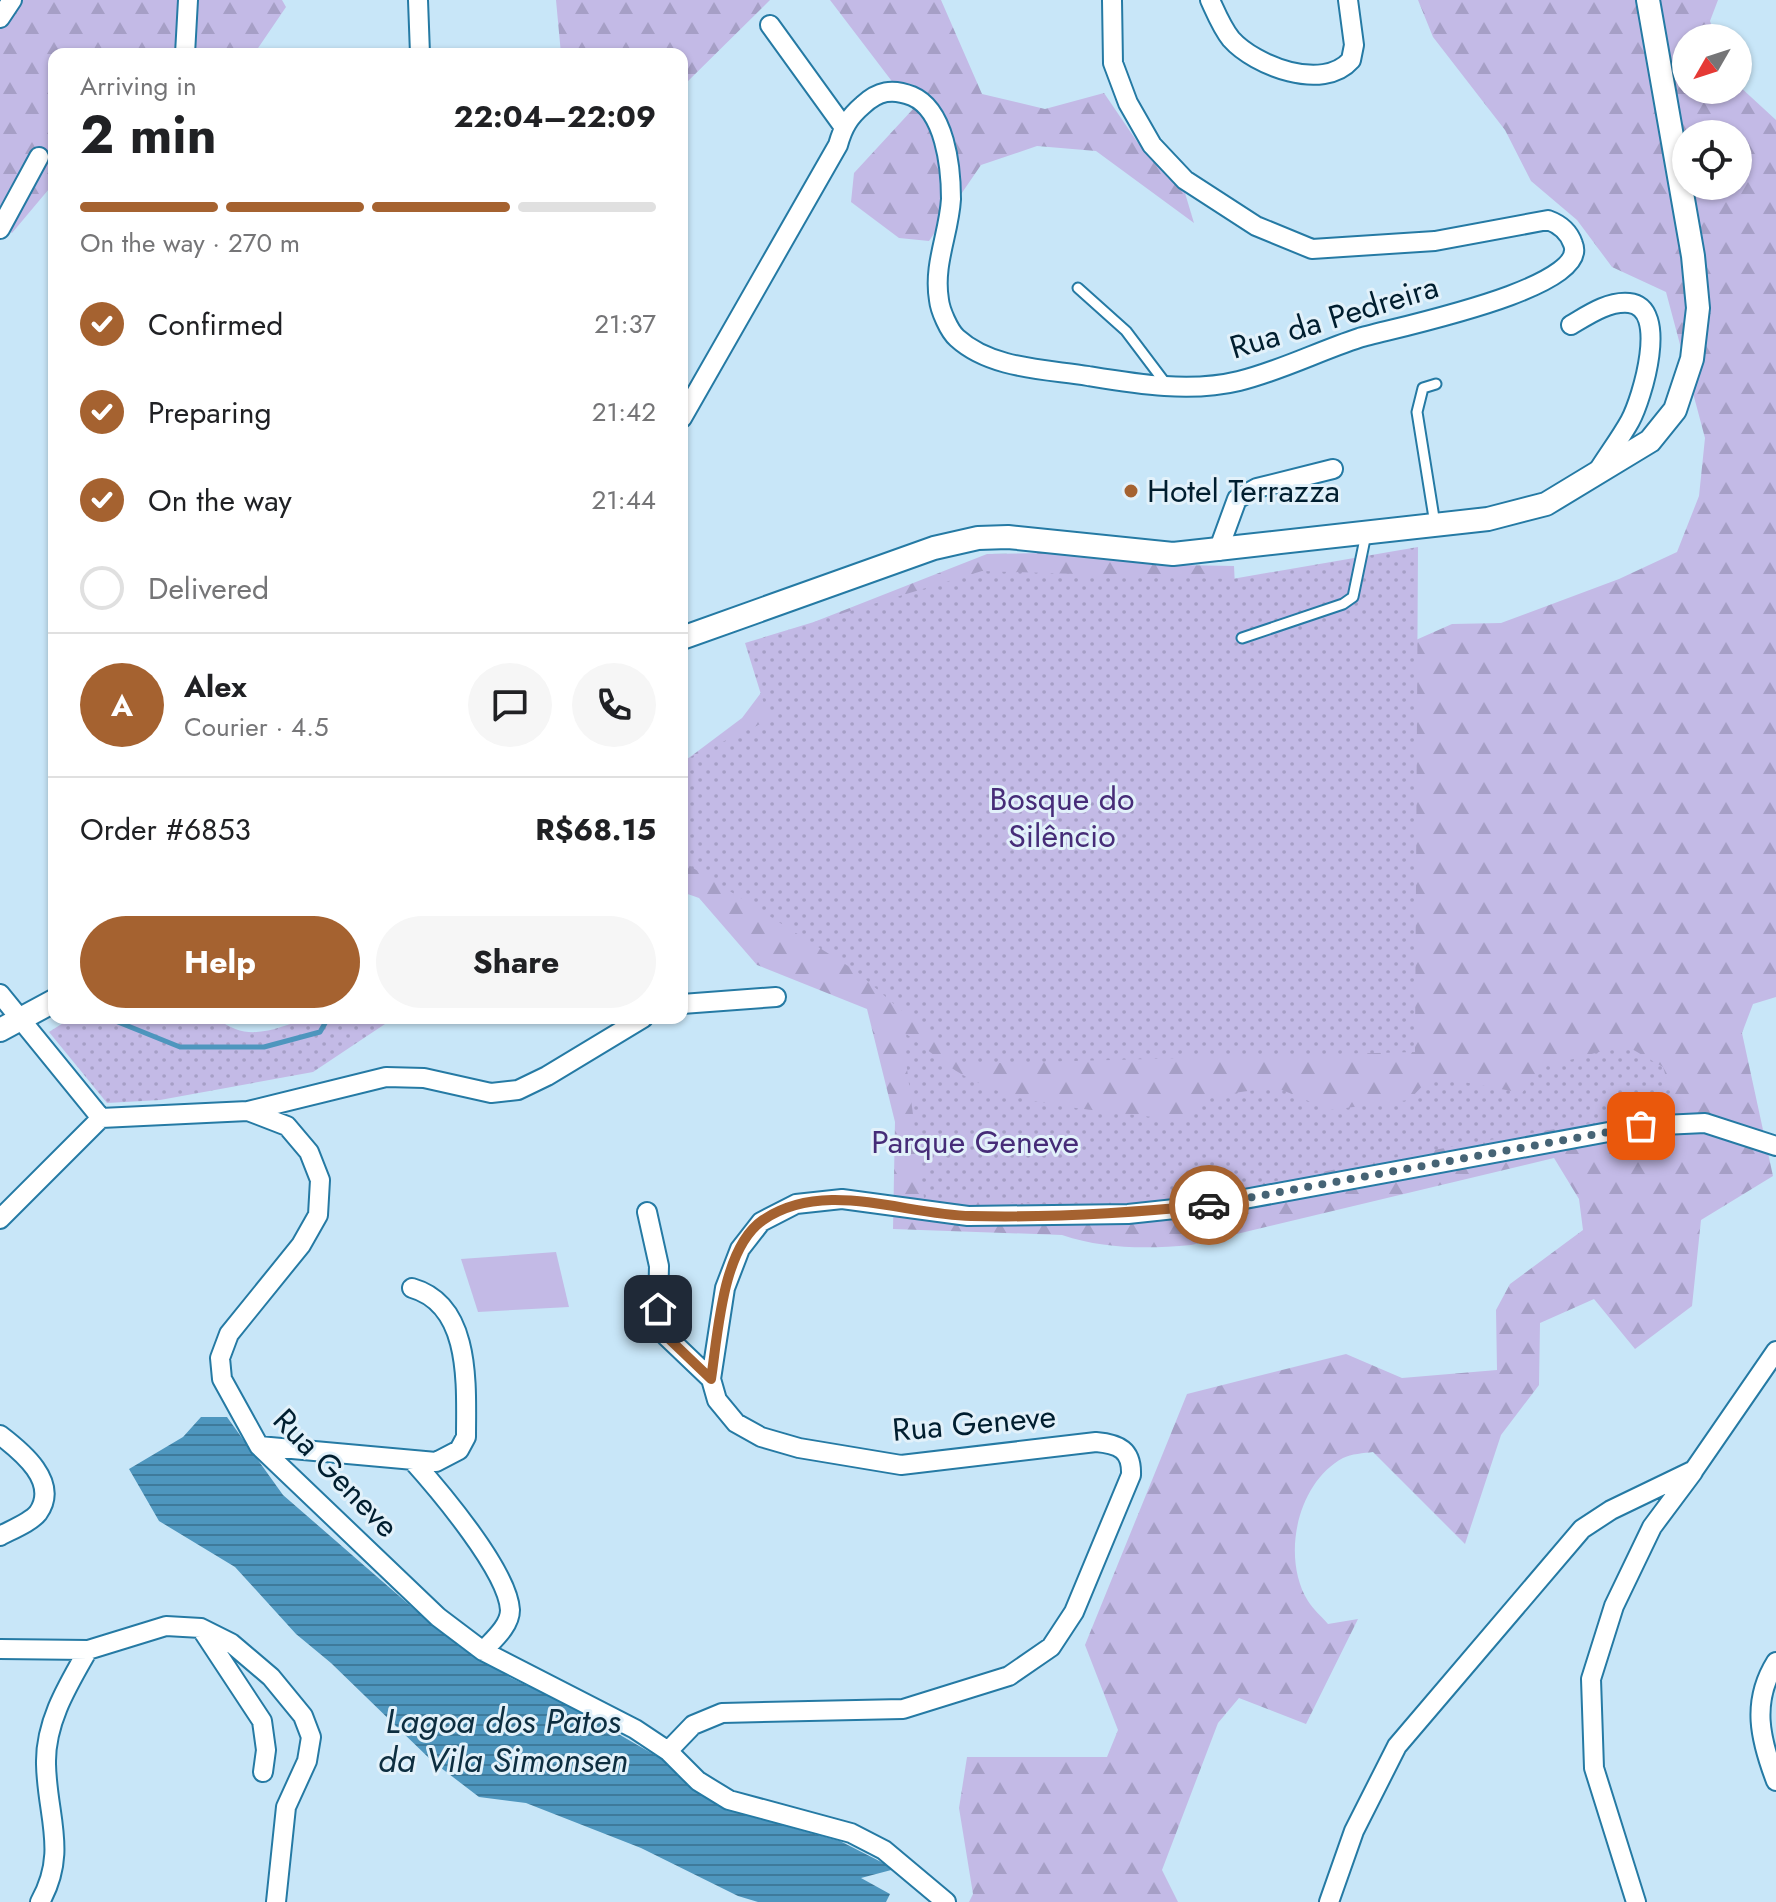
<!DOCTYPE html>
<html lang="en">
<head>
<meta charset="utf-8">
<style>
	:root { --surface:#fff; --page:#f6f6f6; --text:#202124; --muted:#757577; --line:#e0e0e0; --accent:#a56230 }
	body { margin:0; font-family:Jost,sans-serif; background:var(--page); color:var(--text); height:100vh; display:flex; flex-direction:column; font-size:30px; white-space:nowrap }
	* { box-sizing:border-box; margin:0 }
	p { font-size:26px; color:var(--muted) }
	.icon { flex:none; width:44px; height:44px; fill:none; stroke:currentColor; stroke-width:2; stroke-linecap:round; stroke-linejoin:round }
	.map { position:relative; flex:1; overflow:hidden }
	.sheet { position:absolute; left:48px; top:48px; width:640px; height:976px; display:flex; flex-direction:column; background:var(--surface); border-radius:16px; box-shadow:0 2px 6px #0004 }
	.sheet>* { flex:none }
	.needle { width:52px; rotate:231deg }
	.tools { position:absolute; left:1672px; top:24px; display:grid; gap:16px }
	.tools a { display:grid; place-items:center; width:80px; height:80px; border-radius:50%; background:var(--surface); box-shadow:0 2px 6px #0004; font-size:40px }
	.pin { position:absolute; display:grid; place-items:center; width:68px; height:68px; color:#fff; margin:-34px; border-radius:16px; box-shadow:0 4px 12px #0006 }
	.courier { position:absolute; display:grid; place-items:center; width:80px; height:80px; margin:-40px; border:6px solid #a56230; border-radius:50%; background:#fff; color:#222; box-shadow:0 2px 10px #0007 }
	.head em { font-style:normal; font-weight:700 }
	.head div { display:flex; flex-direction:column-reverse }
	.head { display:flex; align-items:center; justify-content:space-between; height:136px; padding:0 32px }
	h1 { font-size:52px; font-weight:700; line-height:60px }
	.bar { display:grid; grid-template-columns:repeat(4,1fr); gap:12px 8px; align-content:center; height:96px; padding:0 32px }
	.bar i { height:10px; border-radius:6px; background:var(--line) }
	.bar .selected { background:var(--accent) }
	.bar p { grid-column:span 4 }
	.line { display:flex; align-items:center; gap:20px; padding:0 32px; border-top:2px solid var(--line) }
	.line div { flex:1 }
	.round { display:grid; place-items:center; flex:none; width:84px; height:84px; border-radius:42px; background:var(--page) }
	ol { padding:0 32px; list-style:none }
	li { display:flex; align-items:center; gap:24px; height:88px }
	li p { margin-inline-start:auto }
	li .icon { padding:8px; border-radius:50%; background:var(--accent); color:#fff; stroke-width:4 }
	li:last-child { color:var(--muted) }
	li i { width:44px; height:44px; border:4px solid var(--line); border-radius:50% }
	.button { display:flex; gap:16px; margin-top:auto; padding:16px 32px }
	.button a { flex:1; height:92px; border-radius:48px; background:var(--accent); color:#fff; font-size:32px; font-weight:700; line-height:92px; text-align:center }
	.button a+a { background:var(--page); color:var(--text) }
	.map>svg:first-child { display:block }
	.forest { fill:url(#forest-firs); fill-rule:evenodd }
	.park { fill:url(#park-dots) }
	.pitch { fill:#c3bae6 }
	.water { fill:url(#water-rules) }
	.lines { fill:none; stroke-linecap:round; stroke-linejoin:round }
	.stream { stroke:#4e96be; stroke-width:5 }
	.service-casing { stroke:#257aa4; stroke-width:13 }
	.minor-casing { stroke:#257aa4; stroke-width:22 }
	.tertiary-casing { stroke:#257aa4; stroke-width:26 }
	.service { stroke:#fff; stroke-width:9 }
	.minor { stroke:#fff; stroke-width:18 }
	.tertiary { stroke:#fff; stroke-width:22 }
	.done { stroke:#466475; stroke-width:8; stroke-dasharray:0 14.4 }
	.route { stroke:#a56230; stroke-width:10 }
	.poi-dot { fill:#a56230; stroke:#e2f1fa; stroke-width:3 }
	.labels { text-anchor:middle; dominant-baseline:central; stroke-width:6; stroke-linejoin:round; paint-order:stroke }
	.street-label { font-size:32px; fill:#001e2f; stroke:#e2f1fa }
	.poi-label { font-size:32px; fill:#001e2f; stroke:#e2f1fa; text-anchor:start }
	.park-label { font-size:32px; fill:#462c78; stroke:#e2f1fa }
	.water-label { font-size:34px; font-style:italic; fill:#0d2e40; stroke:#e2f1fa }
</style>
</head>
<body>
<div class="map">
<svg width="1776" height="1902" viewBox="0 0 1776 1902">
	<defs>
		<pattern id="forest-firs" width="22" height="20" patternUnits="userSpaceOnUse" patternTransform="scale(2)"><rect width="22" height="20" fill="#c3bae6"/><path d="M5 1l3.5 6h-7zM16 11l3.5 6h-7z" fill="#a69fc6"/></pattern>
		<pattern id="park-dots" width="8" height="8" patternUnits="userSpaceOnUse" patternTransform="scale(2)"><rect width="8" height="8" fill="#c3bae6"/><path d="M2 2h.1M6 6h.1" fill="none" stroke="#a69fc6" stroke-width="1.8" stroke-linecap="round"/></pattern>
		<pattern id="water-rules" width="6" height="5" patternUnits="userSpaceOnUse" patternTransform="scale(2)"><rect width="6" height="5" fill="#4e96be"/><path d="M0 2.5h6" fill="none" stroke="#3e7a9b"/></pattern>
	</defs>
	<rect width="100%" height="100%" fill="#c8e6f8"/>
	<!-- forest -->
	<path class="forest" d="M0,0H282L286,7L254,54H54V183L12,233L0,224Z
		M556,0H770L682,87V54H561Z
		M830,0H941L982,94L1045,109L1104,93L1138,143L1182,183L1194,223L1096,151L1037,146L981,165L929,241L899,238L851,202L854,173L913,109Z
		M1418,0H1718L1710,21L1716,38H1686V90H1738V85L1776,120V997L1753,1004L1742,1033L1773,1176L1701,1220L1692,1306L1635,1349L1594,1299L1540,1323L1539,1385L1501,1435L1465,1544L1373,1452C1364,1453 1351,1454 1343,1458C1297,1483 1281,1557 1308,1601C1313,1609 1322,1617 1328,1624L1358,1619L1306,1724L1239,1698L1218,1723L1162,1870L1178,1902H969L973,1894L959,1808L967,1757H1107L1118,1730L1085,1645L1187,1394L1346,1354L1402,1378L1497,1370L1496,1310L1510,1284L1583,1230L1579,1199L1554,1158L1191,1245C1146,1249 1104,1249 1062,1235L893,1229L895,1122L867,1009L757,965L699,898L682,892V777L690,757L742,718L814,622L987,554L1041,553L1179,565L1234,566L1237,628L1339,674L1452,624L1501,623L1619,579L1677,552L1699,496L1705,438L1666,292L1612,267L1577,220L1531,181L1505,130L1433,37ZM1686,134H1738V186H1686Z"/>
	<!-- park -->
	<path class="park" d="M1418,547L1415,1052L963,1064L856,971L682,861V761L769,720L745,643L982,571L1232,579Z
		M71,1018H217C250,1046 279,1025 312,1018C337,1013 369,1018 394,1018L313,1072L160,1100L107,1103L49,1032Z
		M902,1031C925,1047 949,1069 974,1081C1039,1112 1116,1109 1186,1122L1213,1096L1275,1087L1330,1110L1409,1100L1432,1076L1522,1093L1540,1068L1625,1045L1663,1067L1676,1109L1465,1144L1271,1182L1130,1199L1062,1205L924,1198Z"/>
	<!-- pitch -->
	<path class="pitch" d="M556,1252L569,1307L478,1312L461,1259Z"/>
	<!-- water -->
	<path class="water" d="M201,1417H227L283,1495L436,1628L511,1678L561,1701L660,1758L738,1813L840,1841L895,1869L861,1878L890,1894L886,1902H758L738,1896L641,1848L526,1803L479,1797L432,1761L331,1663L296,1634L235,1567L159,1521L129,1469L183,1437Z"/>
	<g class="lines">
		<!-- stream -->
		<path class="stream" d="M108,1018L180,1047H264L320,1032L328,1018"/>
		<!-- service casing -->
		<g class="service-casing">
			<path id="service" d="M1078,288L1126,331L1166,384
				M1435,524L1417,412L1423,388L1436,384
				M1242,638L1343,604L1353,597L1366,534"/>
		</g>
		<!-- minor casing -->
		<g class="minor-casing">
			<path id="minor" d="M418,0L420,54
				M1210,0C1216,13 1222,28 1231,39C1255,66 1323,92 1351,60L1354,45L1348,0
				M0,18L12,0
				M770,25L843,126
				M185,54L188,0
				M0,229L39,157
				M1571,325C1588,315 1608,301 1629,303C1670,307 1642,399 1630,421C1620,439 1607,456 1596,474
				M682,418L838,145C843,127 849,117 863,105C878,91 892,88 912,96C945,110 951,167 951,199C949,234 933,264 939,300C940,310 949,331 957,338C991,369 1045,369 1088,376C1137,384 1190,393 1239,381C1280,371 1319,351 1359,338C1392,328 1591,289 1573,244C1569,232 1559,224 1548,220L1435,241L1312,249L1256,226L1185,180L1152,145L1128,103L1113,63L1112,0
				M1218,551L1237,499L1257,488L1333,469
				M0,994L101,1118
				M682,1004L776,997
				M248,1111L386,1077L424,1078L491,1093L518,1090L547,1076L643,1018
				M101,1118L248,1111L287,1126L309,1152L320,1180L318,1215L301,1245L229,1334L220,1358L222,1379L259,1446L438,1617L483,1651L635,1729L668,1751L698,1781L729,1800L851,1833L884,1850L946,1902
				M647,1212L659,1266L658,1309L666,1336L711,1379
				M0,1219L101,1118
				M0,1435C21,1451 60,1482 38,1513C31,1522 11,1530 0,1536
				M259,1446L436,1462L459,1450L466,1437C466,1386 472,1305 412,1288
				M412,1460C438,1489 508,1571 510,1610C510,1626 493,1640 483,1651
				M202,1630L262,1721L266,1750L263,1772
				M0,1649L88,1650L166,1626L201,1628L231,1643L271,1677L303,1716L311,1737L307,1761L286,1807L276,1902
				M1776,1662C1751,1702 1760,1739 1776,1781
				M668,1751L693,1725L722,1713L903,1709L1009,1676L1051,1647L1074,1612L1131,1475C1132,1450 1119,1444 1096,1442L901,1465L799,1448L761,1437L736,1423L717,1400L711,1379L725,1288L740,1249L761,1222L796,1204L842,1199L968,1216L1128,1214L1212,1205L1641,1126L1705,1123L1776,1146
				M40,1902C68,1852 47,1817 46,1764C45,1722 68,1685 88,1650
				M1329,1902L1354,1831L1397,1746L1582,1529L1611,1510L1694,1470L1776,1351
				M1636,1902L1594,1768L1591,1679L1614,1606L1652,1527L1693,1472"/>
		</g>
		<!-- tertiary casing -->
		<g class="tertiary-casing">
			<path id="tertiary" d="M682,638L934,548L978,538L1008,537L1173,554L1488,519L1546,504L1650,441L1675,410L1692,359L1698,308L1693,256L1648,0
				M0,1030L54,1001"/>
		</g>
		<!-- service -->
		<use href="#service" class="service"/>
		<!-- minor -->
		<use href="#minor" class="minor"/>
		<!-- tertiary -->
		<use href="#tertiary" class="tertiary"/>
	</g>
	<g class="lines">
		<!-- done -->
		<path class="done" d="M1209,1205L1641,1126"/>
		<!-- route -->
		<path class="route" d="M658,1309L666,1336L711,1379C718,1334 722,1248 763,1220C825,1178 903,1215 971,1216C1051,1218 1130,1213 1209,1205"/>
	</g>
	<!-- markers -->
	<circle class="poi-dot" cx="1131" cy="491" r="8"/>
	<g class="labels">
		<!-- street labels -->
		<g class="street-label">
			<text transform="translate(1334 317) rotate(-17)">Rua da Pedreira</text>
			<text transform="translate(974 1423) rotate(-5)">Rua Geneve</text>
			<text transform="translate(336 1473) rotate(46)">Rua Geneve</text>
		</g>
		<!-- poi labels -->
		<g class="poi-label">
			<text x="1147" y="491">Hotel Terrazza</text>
		</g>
		<!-- park labels -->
		<g class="park-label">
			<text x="1062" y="799">Bosque do<tspan x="1062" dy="37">Silêncio</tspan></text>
			<text x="975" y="1142">Parque Geneve</text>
		</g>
		<!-- water labels -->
		<g class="water-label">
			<text x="503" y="1721">Lagoa dos Patos<tspan x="503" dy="39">da Vila Simonsen</tspan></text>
		</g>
	</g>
</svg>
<div class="tools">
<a><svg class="needle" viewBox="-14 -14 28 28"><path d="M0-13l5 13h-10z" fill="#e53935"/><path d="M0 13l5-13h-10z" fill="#757577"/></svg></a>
<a><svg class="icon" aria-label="locate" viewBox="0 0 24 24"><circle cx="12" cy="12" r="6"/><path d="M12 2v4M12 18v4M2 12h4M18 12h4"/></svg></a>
</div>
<div class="pin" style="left:1641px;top:1126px;background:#ea580c"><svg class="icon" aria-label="bag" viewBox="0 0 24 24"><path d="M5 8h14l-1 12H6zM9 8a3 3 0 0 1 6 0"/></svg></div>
<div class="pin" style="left:658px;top:1309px;background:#1f2937"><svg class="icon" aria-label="home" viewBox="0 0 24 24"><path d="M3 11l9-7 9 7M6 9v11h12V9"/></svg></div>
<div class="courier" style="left:1209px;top:1205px"><svg class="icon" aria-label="car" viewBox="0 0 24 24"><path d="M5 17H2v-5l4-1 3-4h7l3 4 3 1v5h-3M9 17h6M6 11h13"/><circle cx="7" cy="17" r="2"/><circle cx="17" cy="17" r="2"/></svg></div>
<section class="sheet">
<div class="head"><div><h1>2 min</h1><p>Arriving in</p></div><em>22:04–22:09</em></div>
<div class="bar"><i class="selected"></i><i class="selected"></i><i class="selected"></i><i></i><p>On the way · 270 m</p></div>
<ol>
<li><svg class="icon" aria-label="check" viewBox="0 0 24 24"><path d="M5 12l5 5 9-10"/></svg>Confirmed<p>21:37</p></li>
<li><svg class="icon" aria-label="check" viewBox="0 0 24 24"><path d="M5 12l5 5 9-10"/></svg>Preparing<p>21:42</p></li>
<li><svg class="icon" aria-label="check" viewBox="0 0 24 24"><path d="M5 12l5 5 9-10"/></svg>On the way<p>21:44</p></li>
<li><i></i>Delivered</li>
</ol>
<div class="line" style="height:144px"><b class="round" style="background:var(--accent);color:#fff">A</b><div><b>Alex</b><p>Courier · 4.5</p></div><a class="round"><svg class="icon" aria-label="chat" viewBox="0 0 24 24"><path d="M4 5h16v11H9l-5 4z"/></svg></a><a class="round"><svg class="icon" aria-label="phone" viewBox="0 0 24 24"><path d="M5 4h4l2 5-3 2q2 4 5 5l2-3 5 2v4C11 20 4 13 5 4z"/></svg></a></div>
<div class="line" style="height:104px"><div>Order #6853</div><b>R$68.15</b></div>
<div class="button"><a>Help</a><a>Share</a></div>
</section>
</div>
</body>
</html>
